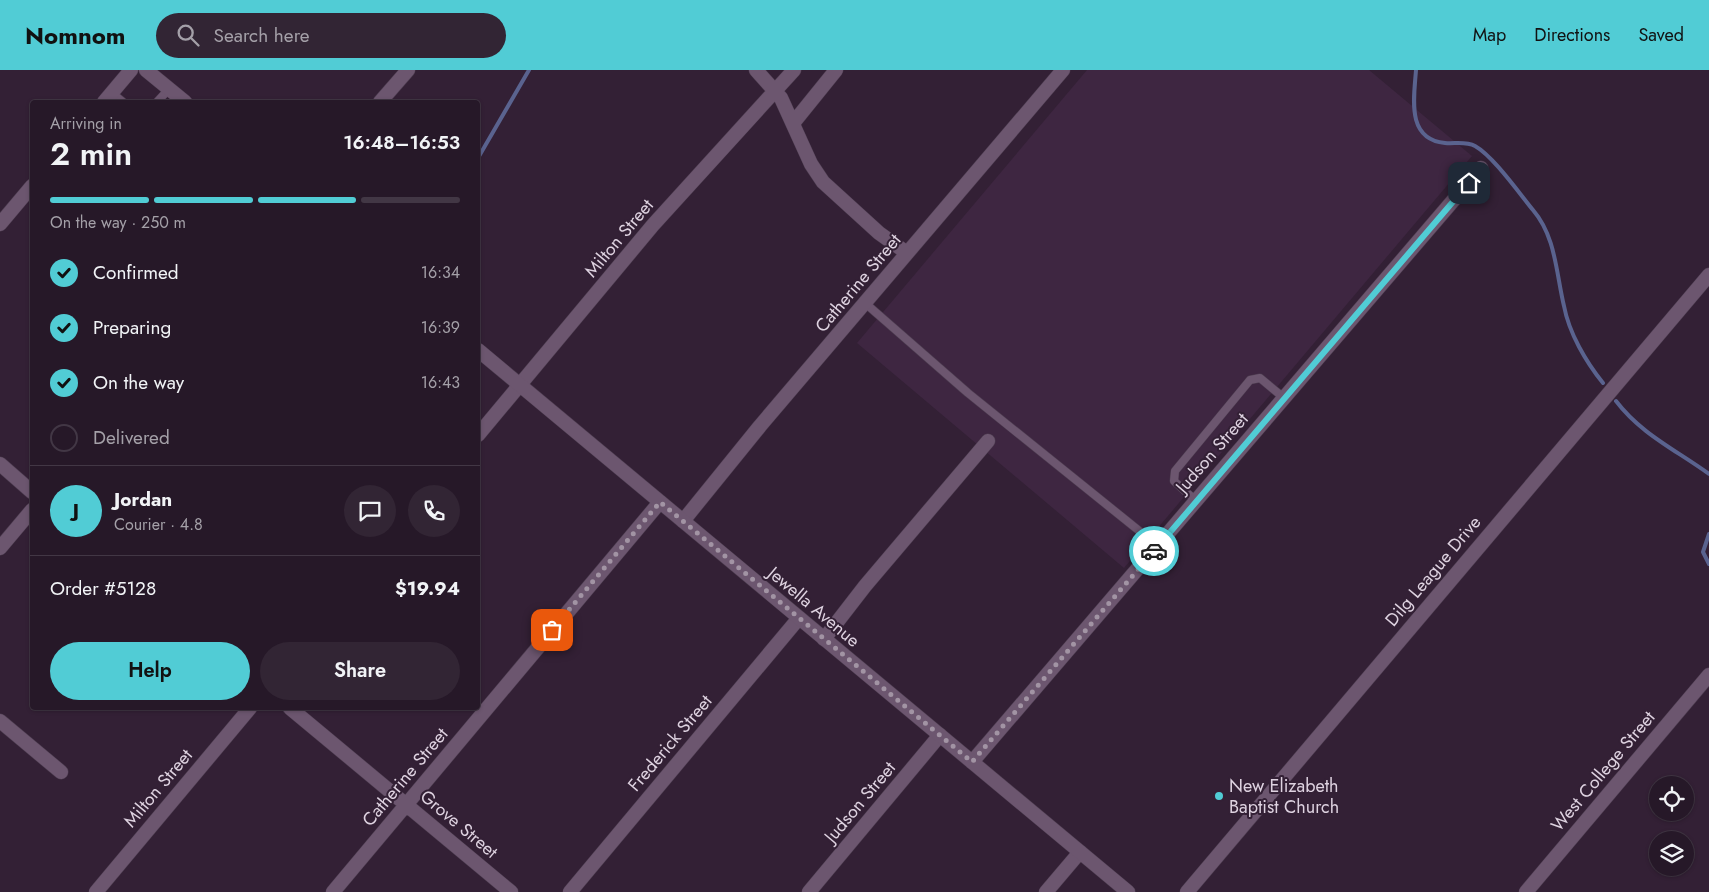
<!DOCTYPE html>
<html lang="en">
<head>
<meta charset="utf-8">
<style>
	:root { --surface:#261828; --page:#322534; --text:#f1f3f6; --muted:#a4a0a8; --line:#423745; --accent:#51ccd5 }
	body { margin:0; font-family:Jost,sans-serif; background:var(--page); color:var(--text); height:100vh; display:flex; flex-direction:column; font-size:19px; white-space:nowrap }
	* { box-sizing:border-box; margin:0 }
	p { font-size:16px; color:var(--muted) }
	.icon { flex:none; width:28px; height:28px; fill:none; stroke:currentColor; stroke-width:2; stroke-linecap:round; stroke-linejoin:round }
	.map { position:relative; flex:1; overflow:hidden }
	.sheet { position:absolute; left:30px; top:30px; width:450px; height:610px; display:flex; flex-direction:column; background:var(--surface); border-radius:5px; box-shadow:0 1px 4px #0004,0 0 0 1px var(--line) }
	.sheet>* { flex:none }
	.buttons { position:absolute; left:1649px; top:706px; display:grid; gap:10px }
	.buttons a { display:grid; place-items:center; width:45px; height:45px; border-radius:50%; background:var(--surface); box-shadow:0 1px 4px #0004,0 0 0 1px var(--line); font-size:25px }
	.pin { position:absolute; display:grid; place-items:center; width:42px; height:42px; color:#fff; margin:-21px; border-radius:10px; box-shadow:0 2px 8px #0006 }
	.courier { position:absolute; display:grid; place-items:center; width:50px; height:50px; margin:-25px; border:4px solid #51ccd5; border-radius:50%; background:#fff; color:#222; box-shadow:0 1px 6px #0007 }
	.head em { font-style:normal; font-weight:600 }
	.head div { display:flex; flex-direction:column-reverse }
	.head { display:flex; align-items:center; justify-content:space-between; height:85px; padding:0 20px }
	h1 { font-size:32px; font-weight:600; line-height:38px }
	.bar { display:grid; grid-template-columns:repeat(4,1fr); gap:8px 5px; align-content:center; height:60px; padding:0 20px }
	.bar i { height:6px; border-radius:4px; background:var(--line) }
	.bar .on { background:var(--accent) }
	.bar p { grid-column:span 4 }
	.line { display:flex; align-items:center; gap:12px; padding:0 20px; border-top:1px solid var(--line) }
	.line div { flex:1 }
	.round { display:grid; place-items:center; flex:none; width:52px; height:52px; border-radius:26px; background:var(--page) }
	ol { padding:0 20px; list-style:none }
	li { display:flex; align-items:center; gap:15px; height:55px }
	li p { margin-inline-start:auto }
	li .icon { padding:5px; border-radius:50%; background:var(--accent); color:#111; stroke-width:4 }
	li:last-child { color:var(--muted) }
	li i { width:28px; height:28px; border:2px solid var(--line); border-radius:50% }
	.primary-button { display:flex; gap:10px; margin-top:auto; padding:10px 20px }
	.primary-button a { flex:1; height:58px; border-radius:30px; background:var(--accent); color:#111; font-size:20px; font-weight:600; line-height:58px; text-align:center }
	.primary-button a+a { background:var(--page); color:var(--text) }
	header { display:flex; align-items:center; gap:30px; box-sizing:border-box; height:70px; padding:0 25px; background:var(--accent); color:#111 }
	header strong { font-size:24px }
	nav { display:flex; gap:28px; margin-inline-start:auto; font-size:18px }
	.search { width:350px; height:45px; background:var(--page); display:flex; align-items:center; gap:12px; box-sizing:border-box; padding:0 18px; border-radius:28px; color:var(--muted); font-size:19px }
	.map>svg:first-child { display:block }
	.built { fill:#3e2641 }
	.lines { fill:none; stroke-linecap:round; stroke-linejoin:round }
	.stream { stroke:#5a638f; stroke-width:4 }
	.service-casing { stroke:#4d3d50; stroke-width:9 }
	.minor-casing { stroke:#4d3d50; stroke-width:15 }
	.secondary-casing { stroke:#4d3d50; stroke-width:15 }
	.service { stroke:#6c566f; stroke-width:8 }
	.minor { stroke:#6c566f; stroke-width:14 }
	.secondary { stroke:#6c566f; stroke-width:14 }
	.done { stroke:#a294a4; stroke-width:5; stroke-dasharray:0 9 }
	.route { stroke:#51ccd5; stroke-width:6 }
	.poi-dot { fill:#51ccd5; stroke:#332035; stroke-width:2 }
	.labels { text-anchor:middle; dominant-baseline:central; stroke-width:4; stroke-linejoin:round; paint-order:stroke }
	.street-label { font-size:18px; fill:#ded2e0; stroke:#332035 }
	.poi-label { font-size:18px; fill:#ded2e0; stroke:#332035; text-anchor:start }
</style>
</head>
<body>
<header>
<strong>Nomnom</strong>
<div class="search"><svg class="icon" aria-label="search" viewBox="0 0 24 24"><circle cx="10" cy="10" r="6"/><path d="M15 15l6 6"/></svg>Search here</div>
<nav><a>Map</a><a>Directions</a><a>Saved</a></nav>
</header>
<div class="map">
<svg width="1709" height="822" viewBox="0 0 1709 822">
	<rect width="100%" height="100%" fill="#332035"/>
	<!-- built -->
	<path class="built" d="M1087,0H1369L1472,86L1124,498L857,273Z"/>
	<g class="lines">
		<!-- stream -->
		<path class="stream" d="M1416,0C1414,28 1406,69 1445,73C1454,74 1466,71 1475,76C1493,86 1519,123 1533,140C1556,167 1556,203 1564,236C1569,263 1586,292 1603,313
			M478,88L529,0
			M1616,331C1641,364 1676,380 1709,404
			M1709,464L1703,482L1709,494"/>
		<!-- service casing -->
		<g class="service-casing">
			<path id="service" d="M112,23L123,32
				M157,32L169,19
				M865,233L968,323L1158,476
				M1196,431L1174,411L1175,401L1250,310L1260,308L1284,328"/>
		</g>
		<!-- minor casing -->
		<g class="minor-casing">
			<path id="minor" d="M756,0L781,28L811,94L823,112L879,163L907,183
				M104,32L131,0
				M380,32L408,0
				M794,52L836,0
				M0,154L32,116
				M478,365L653,155L794,0
				M0,394L32,422
				M683,451L760,356L1063,0
				M0,478L32,440
				M824,569L865,516L988,371
				M290,638L511,822
				M0,651L61,702
				M972,692L1481,98
				M96,822L250,638
				M333,822L660,432
				M570,822L799,548
				M809,822L940,665
				M1046,822L1080,782
				M1187,822L1709,205
				M1526,822L1709,605"/>
		</g>
		<!-- secondary casing -->
		<g class="secondary-casing">
			<path id="secondary" d="M146,0L185,32
				M478,280L1128,822"/>
		</g>
		<!-- service -->
		<use href="#service" class="service"/>
		<!-- minor -->
		<use href="#minor" class="minor"/>
		<!-- secondary -->
		<use href="#secondary" class="secondary"/>
	</g>
	<g class="lines">
		<!-- done -->
		<path class="done" d="M552,560L660,432L972,692L1154,481"/>
		<!-- route -->
		<path class="route" d="M1154,481L1469,113"/>
	</g>
	<!-- markers -->
	<circle class="poi-dot" cx="1219" cy="726" r="5"/>
	<g class="labels">
		<!-- street labels -->
		<g class="street-label">
			<text transform="translate(619 168) rotate(-50)">Milton Street</text>
			<text transform="translate(858 213) rotate(-50)">Catherine Street</text>
			<text transform="translate(1212 383) rotate(-49)">Judson Street</text>
			<text transform="translate(1433 501) rotate(-50)">Dilg League Drive</text>
			<text transform="translate(814 537) rotate(40)">Jewella Avenue</text>
			<text transform="translate(670 673) rotate(-50)">Frederick Street</text>
			<text transform="translate(1603 701) rotate(-50)">West College Street</text>
			<text transform="translate(405 707) rotate(-50)">Catherine Street</text>
			<text transform="translate(158 718) rotate(-50)">Milton Street</text>
			<text transform="translate(860 732) rotate(-50)">Judson Street</text>
			<text transform="translate(459 754) rotate(40)">Grove Street</text>
		</g>
		<!-- poi labels -->
		<g class="poi-label">
			<text x="1229" y="716">New Elizabeth<tspan x="1229" dy="21">Baptist Church</tspan></text>
		</g>
	</g>
</svg>
<div class="buttons">
<a><svg class="icon" aria-label="locate" viewBox="0 0 24 24"><circle cx="12" cy="12" r="6"/><path d="M12 2v4M12 18v4M2 12h4M18 12h4"/></svg></a>
<a><svg class="icon" aria-label="layers" viewBox="0 0 24 24"><path d="M12 4l9 5-9 5-9-5zM3 14l9 5 9-5"/></svg></a>
</div>
<div class="pin" style="left:552px;top:560px;background:#ea580c"><svg class="icon" aria-label="bag" viewBox="0 0 24 24"><path d="M5 8h14l-1 12H6zM9 8a3 3 0 0 1 6 0"/></svg></div>
<div class="pin" style="left:1469px;top:113px;background:#1f2937"><svg class="icon" aria-label="home" viewBox="0 0 24 24"><path d="M3 11l9-7 9 7M6 9v11h12V9"/></svg></div>
<div class="courier" style="left:1154px;top:481px"><svg class="icon" aria-label="car" viewBox="0 0 24 24"><path d="M5 17H2v-5l4-1 3-4h7l3 4 3 1v5h-3M9 17h6M6 11h13"/><circle cx="7" cy="17" r="2"/><circle cx="17" cy="17" r="2"/></svg></div>
<section class="sheet">
<div class="head"><div><h1>2 min</h1><p>Arriving in</p></div><em>16:48–16:53</em></div>
<div class="bar"><i class="on"></i><i class="on"></i><i class="on"></i><i></i><p>On the way · 250 m</p></div>
<ol>
<li><svg class="icon" aria-label="check" viewBox="0 0 24 24"><path d="M5 12l5 5 9-10"/></svg>Confirmed<p>16:34</p></li>
<li><svg class="icon" aria-label="check" viewBox="0 0 24 24"><path d="M5 12l5 5 9-10"/></svg>Preparing<p>16:39</p></li>
<li><svg class="icon" aria-label="check" viewBox="0 0 24 24"><path d="M5 12l5 5 9-10"/></svg>On the way<p>16:43</p></li>
<li><i></i>Delivered</li>
</ol>
<div class="line" style="height:90px"><b class="round" style="background:var(--accent);color:#111">J</b><div><b>Jordan</b><p>Courier · 4.8</p></div><a class="round"><svg class="icon" aria-label="chat" viewBox="0 0 24 24"><path d="M4 5h16v11H9l-5 4z"/></svg></a><a class="round"><svg class="icon" aria-label="phone" viewBox="0 0 24 24"><path d="M5 4h4l2 5-3 2q2 4 5 5l2-3 5 2v4C11 20 4 13 5 4z"/></svg></a></div>
<div class="line" style="height:65px"><div>Order #5128</div><b>$19.94</b></div>
<div class="primary-button"><a>Help</a><a>Share</a></div>
</section>
</div>
</body>
</html>
